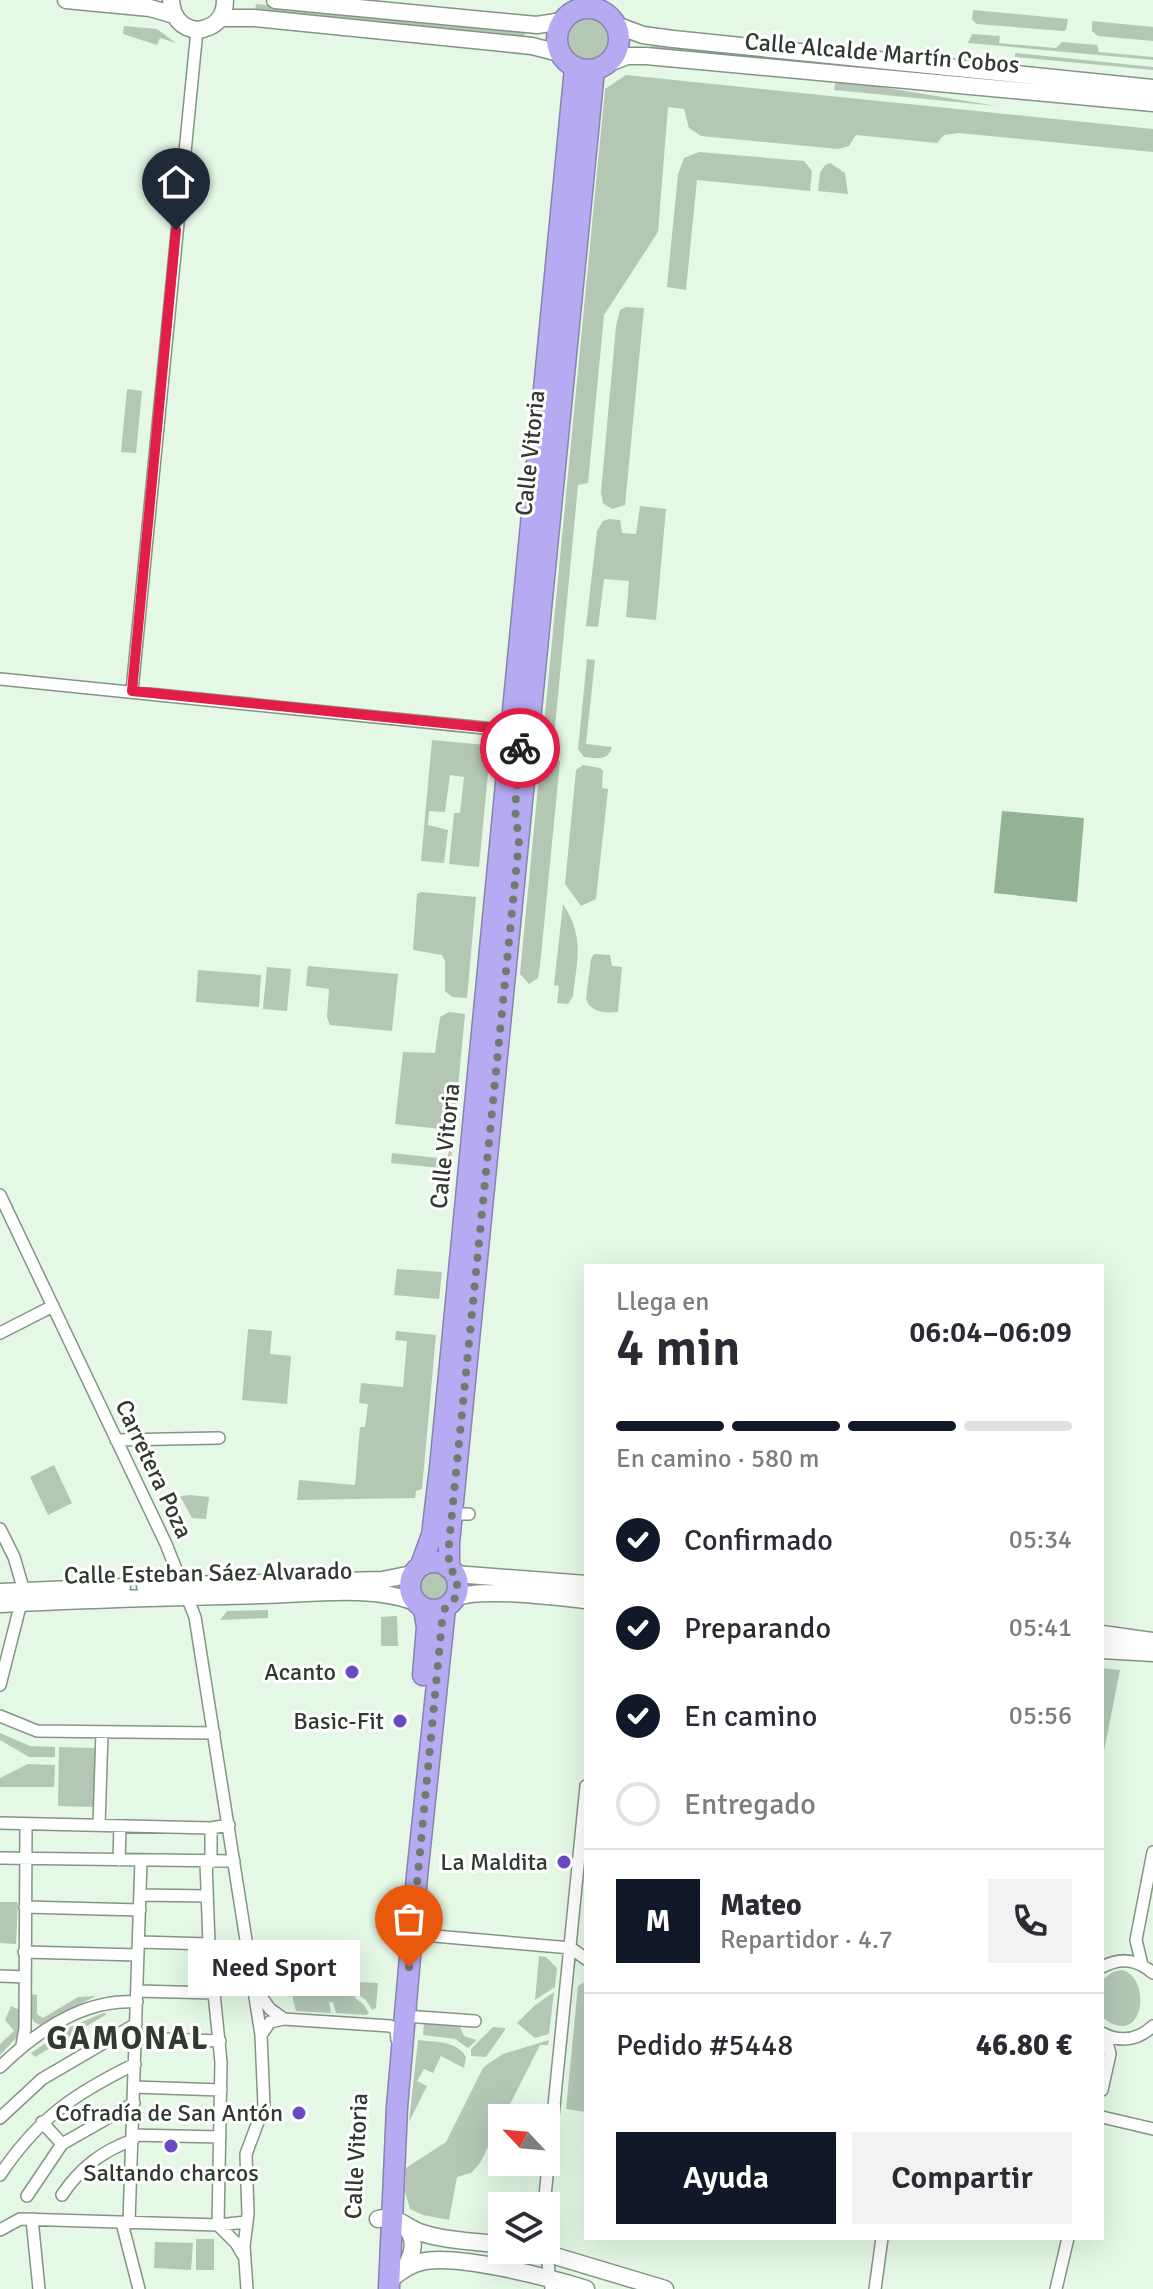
<!DOCTYPE html>
<html lang="es">
<head>
<meta charset="utf-8">
<style>
	:root { --surface:#fff; --page:#f2f2f3; --text:#2b2b33; --muted:#7c7c81; --line:#e1e1e2; --accent:#111827 }
	body { margin:0; font-family:Signika,sans-serif; background:var(--page); color:var(--text); height:100vh; display:flex; flex-direction:column; font-size:30px; white-space:nowrap }
	* { box-sizing:border-box; margin:0 }
	p { font-size:26px; color:var(--muted) }
	.icon { flex:none; width:44px; height:44px; fill:none; stroke:currentColor; stroke-width:2; stroke-linecap:round; stroke-linejoin:round }
	.map { position:relative; flex:1; overflow:hidden }
	.sheet { position:absolute; left:584px; top:1264px; width:520px; height:976px; display:flex; flex-direction:column; background:var(--surface); border-radius:0px; box-shadow:0 8px 32px #0002 }
	.sheet>* { flex:none }
	.needle { width:52px; rotate:296deg }
	.tools { position:absolute; left:488px; top:2104px; display:grid; gap:16px }
	.tools a { display:grid; place-items:center; width:72px; height:72px; border-radius:0px; background:var(--surface); box-shadow:0 8px 32px #0002; font-size:40px }
	.pin { position:absolute; display:grid; place-items:center; width:68px; height:68px; color:#fff; margin:-82px -34px; border-radius:50% 50% 50% 0; rotate:-45deg; box-shadow:0 0 8px #0007 }
	.pin .icon { rotate:45deg }
	.courier { position:absolute; display:grid; place-items:center; width:80px; height:80px; margin:-40px; border:6px solid #e11d48; border-radius:50%; background:#fff; color:#222; box-shadow:0 2px 10px #0007 }
	.bubble { position:absolute; height:56px; border-radius:0px; background:var(--surface); box-shadow:0 8px 32px #0002; font-size:26px; font-weight:600; line-height:56px; text-align:center }
	.head em { font-style:normal; font-weight:600 }
	.head div { display:flex; flex-direction:column-reverse }
	.head { display:flex; align-items:center; justify-content:space-between; height:136px; padding:0 32px }
	h1 { font-size:52px; font-weight:600; line-height:60px }
	.bar { display:grid; grid-template-columns:repeat(4,1fr); gap:12px 8px; align-content:center; height:96px; padding:0 32px }
	.bar i { height:10px; border-radius:6px; background:var(--line) }
	.bar .selected { background:var(--accent) }
	.bar p { grid-column:span 4 }
	.line { display:flex; align-items:center; gap:20px; padding:0 32px; border-top:2px solid var(--line) }
	.line div { flex:1 }
	.round { display:grid; place-items:center; flex:none; width:84px; height:84px; border-radius:0px; background:var(--page) }
	ol { padding:0 32px; list-style:none }
	li { display:flex; align-items:center; gap:24px; height:88px }
	li p { margin-inline-start:auto }
	li .icon { padding:8px; border-radius:50%; background:var(--accent); color:#fff; stroke-width:4 }
	li:last-child { color:var(--muted) }
	li i { width:44px; height:44px; border:4px solid var(--line); border-radius:50% }
	.action { display:flex; gap:16px; margin-top:auto; padding:16px 32px }
	.action a { flex:1; height:92px; border-radius:0px; background:var(--accent); color:#fff; font-size:32px; font-weight:600; line-height:92px; text-align:center }
	.action a+a { background:var(--page); color:var(--text) }
	.map>svg:first-child { display:block }
	.green { fill:#b4c7b5 }
	.water { fill:#94b296 }
	.lines { fill:none; stroke-linecap:round; stroke-linejoin:round }
	.street-casing { stroke:#839584; stroke-width:14 }
	.secondary-casing { stroke:#839584; stroke-width:19 }
	.highway-casing { stroke:#8783ae; stroke-width:23 }
	.street { stroke:#fff; stroke-width:11 }
	.secondary { stroke:#fff; stroke-width:16 }
	.highway { stroke:#b6abf2; stroke-width:20 }
	.done { stroke:#707c70; stroke-width:8; stroke-dasharray:0 14.4 }
	.route { stroke:#e11d48; stroke-width:10 }
	.poi-dot { fill:#6b4ac3; stroke:#fff; stroke-width:3 }
	.labels { text-anchor:middle; dominant-baseline:central; stroke-width:6; stroke-linejoin:round; paint-order:stroke }
	.street-label { font-size:24px; fill:#313931; stroke:#fff }
	.poi-label { font-size:24px; fill:#313931; stroke:#fff; text-anchor:end }
	.district-label { font-size:32px; font-weight:bold; letter-spacing:2px; fill:#313931; stroke:#fff }
</style>
</head>
<body>
<div class="map">
<svg width="1153" height="2289" viewBox="0 0 1153 2289">
	<rect width="100%" height="100%" fill="#e4f8e5"/>
	<!-- green -->
	<path class="green" d="M256,4L525,30L524,39L255,12Z
		M973,10L1068,19L1066,30L1063,31L977,24L972,20Z
		M564 39a24 24 0 1 1 48 0a24 24 0 1 1-48 0Z
		M1092,21L1153,27V41L1098,36L1092,31Z
		M124,26L157,29L176,43L160,38L157,45L123,34Z
		M972,34L1000,36L999,43L1056,48L1062,42L1097,45L1099,52L1153,57V60L968,43Z
		M651,43L947,73V77L651,50Z
		M1015,53L1153,67V70L1015,57Z
		M626,75L1153,129V152L959,133L944,135L937,143L856,135L849,146L838,149L701,136L689,128L684,109L668,107L658,232L604,315L588,483L578,485L552,759L560,761L540,966L538,978L529,984L520,974L605,89Z
		M839,80L997,106L834,90L835,84Z
		M699,152L804,161L812,171L810,191L697,180L686,290L667,287L678,174L684,158Z
		M830,163L845,173L848,194L818,191L820,173L825,165Z
		M626,307L644,308L625,505L612,509L603,503L601,492L616,326L620,310Z
		M127,389L142,391L136,453L121,452Z
		M640,506L666,509L656,620L626,617L629,581L604,579L598,627L586,626L597,531L603,521L609,519L620,520L622,533L636,534Z
		M587,659L595,660L586,744L612,747C608,762 596,758 584,757L578,749Z
		M432,740L486,745L490,753L479,867L449,864L454,813H460L464,777L450,775L445,812L429,811L428,825L448,830L444,863L421,861Z
		M583,765L600,768L603,771L602,788L608,789L596,899L581,906L565,884L576,770Z
		M421,892L476,897L467,998L452,997L445,991V961L442,955L413,950L417,894Z
		M563,904C585,938 577,959 573,996L568,1004L557,1003L559,986L554,985Z
		M594,954L610,955L612,966L622,967L618,1012C604,1013 591,1013 586,999L591,959Z
		M308,966L398,974L392,1031L330,1025L327,1017L329,989L306,986Z
		M267,967L291,969L287,1011L263,1009Z
		M198,970L261,975L259,1007L196,1002Z
		M449,1012L465,1014L453,1139L450,1138V1130L395,1124L403,1052L435,1053L440,1017Z
		M449,1151L452,1152L450,1169L391,1163L392,1153L447,1159Z
		M397,1269L442,1272L439,1299L394,1295Z
		M248,1329L272,1331L270,1354L291,1356L287,1404L242,1400Z
		M396,1331L436,1335L422,1489L416,1491L415,1498L297,1500L299,1480L355,1485L360,1427H365L368,1404L359,1403L361,1383L403,1387L407,1341L395,1340Z
		M54,1465L72,1503L48,1515L30,1477Z
		M190,1495L209,1497L206,1519L192,1518L180,1496Z
		M416 1586a16 16 0 1 1 32 0a16 16 0 1 1-32 0Z
		M268,1610V1618L220,1620L227,1611Z
		M397,1616L398,1646H381V1617Z
		M1102,1668L1120,1670L1102,1761Z
		M0,1733L30,1746L55,1747V1757H29L0,1740Z
		M59,1747L97,1748L95,1807L58,1806Z
		M28,1764L55,1765L54,1787H0V1778Z
		M0,1902H18L16,1944L0,1943Z
		M539,1956L546,1957L557,1968L555,1987L535,2000Z
		M1122,1970C1153,1978 1144,2051 1102,2017V1980L1113,1972Z
		M298,1977L325,1979V1984H329L330,1979L355,1981L350,1988H356L361,1982L378,1983L376,2008L372,2010L366,2000L357,1994L355,1998L363,2004L369,2013L366,2015L336,2013L333,2002H329L331,2013L296,2011L291,1991L300,1996L311,1993L309,1989L301,1992L292,1986Z
		M586,1981V2112L566,2109L578,1986Z
		M554,1992L549,2034L535,2038L517,2023L534,2006Z
		M31,1994L37,1995V2014L43,2018L78,1997L96,1996L40,2025L34,2022L30,2015Z
		M11,2006L20,2010V2034L0,2055V2044L14,2031L5,2020Z
		M103,2013L107,2014L35,2057L31,2053L68,2028Z
		M424,2023L460,2027L464,2036L477,2040L468,2048L455,2039L423,2035Z
		M493,2027L505,2028V2030L486,2057L471,2056V2049Z
		M418,2040C434,2042 458,2041 466,2057L464,2068L441,2056L433,2073L424,2069L417,2081L427,2086L409,2122Z
		M549,2040L548,2045H540L480,2163L471,2173L457,2177L449,2220L423,2215L410,2209L405,2192L406,2168L446,2142L483,2068L489,2063L503,2054Z
		M196,2239H214V2270H196Z
		M155,2242L193,2243L191,2270L154,2268Z"/>
	<!-- water -->
	<path class="water" d="M1002,811L1084,818L1077,902L994,893Z"/>
	<g class="lines">
		<!-- street casing -->
		<g class="street-casing">
			<path id="street" d="M0,679L514,731
				M132,691L197,30
				M0,1195L166,1544L195,1617L261,2035L264,2106L246,2154L248,2214L244,2246L247,2289
				M0,1333L53,1306
				M116,1440L219,1438
				M460,1514H469
				M0,1529L14,1557L24,1591L0,1685
				M0,1716L37,1731L214,1733
				M0,1823L211,1828L229,1825
				M99,1825L102,1732
				M0,1858L234,1861
				M119,1860L120,1826
				M206,1862L209,1944L221,2062L218,2225
				M211,1862V1828
				M140,1895L207,1896
				M25,1907L140,1910
				M412,1934L571,1948L586,1959
				M139,1942L209,1944
				M24,1952L138,1955
				M1142,1965L1136,1940L1153,1852
				M1102,1967C1121,1957 1137,1959 1153,1973
				M0,1976L25,1977
				M137,1991L214,1993
				M257,1991L270,2009L284,2019
				M405,2016L475,2021
				M1102,2033C1121,2043 1138,2040 1153,2026
				M261,2035L270,2022L284,2019L390,2026L396,2029L397,2040
				M135,2038L220,2041
				M22,2045L25,2029L26,1824
				M0,2067C36,2032 85,1998 137,2002
				M134,2087L221,2090
				M1102,2090L1110,2054L1105,2035
				M1102,2117L1153,2129
				M0,2118L42,2079L136,2024
				M42,2122L62,2144
				M133,2135L220,2137
				M0,2175C38,2118 74,2094 135,2064
				M62,2195C80,2168 102,2151 133,2140
				M27,2196L62,2144L134,2103
				M544,2206L586,1786
				M32,2219L39,2289
				M122,2223L139,2289
				M129,2223L141,1860
				M218,2225L236,2243L243,2255
				M0,2230L20,2219L218,2225L246,2222
				M546,2245L551,2289
				M875,2289L882,2238
				M1056,2289L1068,2238"/>
		</g>
		<!-- secondary casing -->
		<g class="secondary-casing">
			<path id="secondary" d="M66,0L150,8L174,15
				M171,0C172,17 181,28 197,30C215,28 225,18 225,0
				M275,0L537,25L562,21
				M221,18H254L532,46L559,53
				M616,25L643,35L673,39L1153,88
				M607,64L627,56H646L1153,103
				M455,1574L586,1584
				M145,1586L382,1580L412,1574
				M0,1592L122,1587
				M455,1598C479,1587 557,1597 586,1600
				M0,1604C88,1599 175,1597 263,1595C310,1594 372,1585 415,1602
				M1102,1634L1153,1641
				M1102,1650L1153,1653
				M378,2219C395,2214 404,2226 419,2232C445,2241 475,2241 502,2245
				M404,2225C417,2239 414,2252 405,2268
				M535,2250L665,2289
				M388,2281C399,2273 408,2265 421,2262C455,2253 551,2278 586,2289"/>
		</g>
		<!-- highway casing -->
		<g class="highway-casing">
			<path id="highway" d="M557 39a31 31 0 1 1 62 0a31 31 0 1 1-62 0Z
				M410 1586a24 24 0 1 1 48 0a24 24 0 1 1-48 0Z
				M421,1565L432,1535L440,1468L575,68
				M449,1568V1543L594,70
				M423,1675L427,1627L424,1609
				M389,2289L397,2107L417,1876L445,1608"/>
		</g>
		<!-- street -->
		<use href="#street" class="street"/>
		<!-- secondary -->
		<use href="#secondary" class="secondary"/>
		<!-- highway -->
		<use href="#highway" class="highway"/>
	</g>
	<g class="lines">
		<!-- done -->
		<path class="done" d="M409,1967L442,1622L445,1608L455,1598L458,1590L455,1574L449,1568V1543L519,841L515,809L520,748"/>
		<!-- route -->
		<path class="route" d="M176,230L132,691L511,730L519,736L520,748"/>
	</g>
	<!-- markers -->
	<g class="poi-dot">
		<circle cx="352" cy="1672" r="8"/>
		<circle cx="400" cy="1721" r="8"/>
		<circle cx="564" cy="1862" r="8"/>
		<circle cx="299" cy="2113" r="8"/>
		<circle cx="171" cy="2146" r="8"/>
	</g>
	<g class="labels">
		<!-- street labels -->
		<g class="street-label">
			<text transform="translate(882 53) rotate(5)">Calle Alcalde Martín Cobos</text>
			<text transform="translate(530 453) rotate(-84)">Calle Vitoria</text>
			<text transform="translate(445 1146) rotate(-84)">Calle Vitoria</text>
			<text transform="translate(154 1469) rotate(65)">Carretera Poza</text>
			<text transform="translate(208 1573) rotate(-1)">Calle Esteban Sáez Alvarado</text>
			<text transform="translate(356 2156) rotate(-87)">Calle Vitoria</text>
		</g>
		<!-- poi labels -->
		<g class="poi-label">
			<text x="336" y="1672">Acanto</text>
			<text x="384" y="1721">Basic-Fit</text>
			<text x="548" y="1862">La Maldita</text>
			<text x="283" y="2113">Cofradía de San Antón</text>
			<text x="171" y="2173" text-anchor="middle">Saltando charcos</text>
		</g>
		<!-- district labels -->
		<g class="district-label">
			<text x="128" y="2038">GAMONAL</text>
		</g>
	</g>
</svg>
<div class="tools">
<a><svg class="needle" viewBox="-14 -14 28 28"><path d="M0-13l5 13h-10z" fill="#e53935"/><path d="M0 13l5-13h-10z" fill="#7c7c81"/></svg></a>
<a><svg class="icon" aria-label="layers" viewBox="0 0 24 24"><path d="M12 4l9 5-9 5-9-5zM3 14l9 5 9-5"/></svg></a>
</div>
<div class="pin" style="left:409px;top:1967px;background:#ea580c"><svg class="icon" aria-label="bag" viewBox="0 0 24 24"><path d="M5 8h14l-1 12H6zM9 8a3 3 0 0 1 6 0"/></svg></div>
<div class="pin" style="left:176px;top:230px;background:#1f2937"><svg class="icon" aria-label="home" viewBox="0 0 24 24"><path d="M3 11l9-7 9 7M6 9v11h12V9"/></svg></div>
<div class="courier" style="left:520px;top:748px"><svg class="icon" aria-label="bike" viewBox="0 0 24 24"><circle cx="6" cy="16" r="4"/><circle cx="18" cy="16" r="4"/><path d="M6 16l4-8h5l3 8M10 8l3 8H6M13 5h3"/></svg></div>
<div class="bubble" style="left:188px;top:1940px;width:172px">Need Sport</div>
<section class="sheet">
<div class="head"><div><h1>4 min</h1><p>Llega en</p></div><em>06:04–06:09</em></div>
<div class="bar"><i class="selected"></i><i class="selected"></i><i class="selected"></i><i></i><p>En camino · 580 m</p></div>
<ol>
<li><svg class="icon" aria-label="check" viewBox="0 0 24 24"><path d="M5 12l5 5 9-10"/></svg>Confirmado<p>05:34</p></li>
<li><svg class="icon" aria-label="check" viewBox="0 0 24 24"><path d="M5 12l5 5 9-10"/></svg>Preparando<p>05:41</p></li>
<li><svg class="icon" aria-label="check" viewBox="0 0 24 24"><path d="M5 12l5 5 9-10"/></svg>En camino<p>05:56</p></li>
<li><i></i>Entregado</li>
</ol>
<div class="line" style="height:144px"><b class="round" style="background:var(--accent);color:#fff">M</b><div><b>Mateo</b><p>Repartidor · 4.7</p></div><a class="round"><svg class="icon" aria-label="phone" viewBox="0 0 24 24"><path d="M5 4h4l2 5-3 2q2 4 5 5l2-3 5 2v4C11 20 4 13 5 4z"/></svg></a></div>
<div class="line" style="height:104px"><div>Pedido #5448</div><b>46.80 €</b></div>
<div class="action"><a>Ayuda</a><a>Compartir</a></div>
</section>
</div>
</body>
</html>
